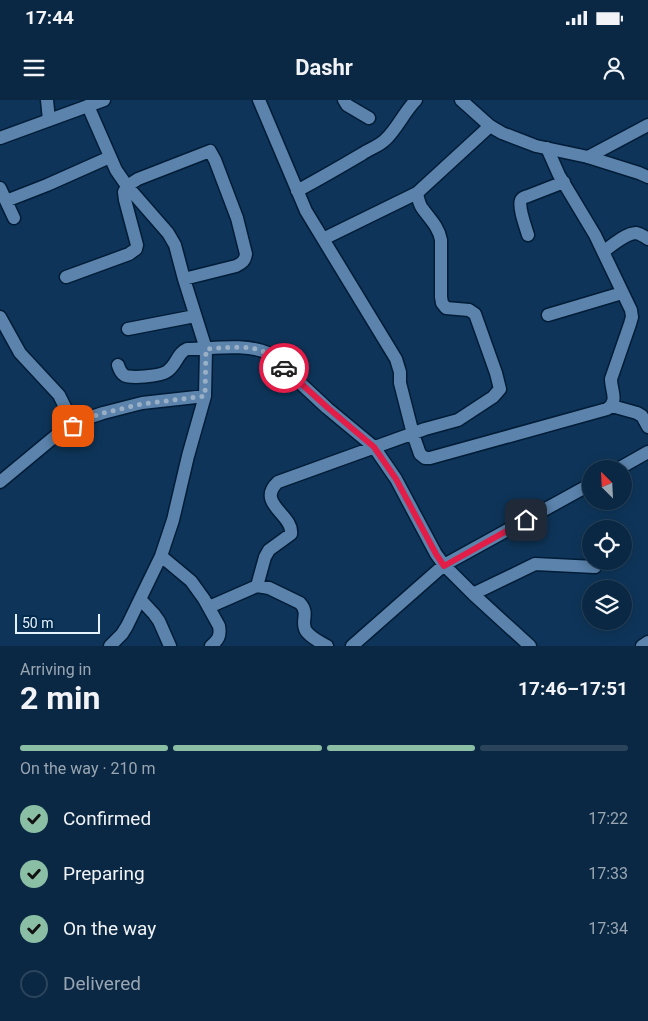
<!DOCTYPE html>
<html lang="en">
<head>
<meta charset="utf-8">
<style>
	:root { --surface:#0a2843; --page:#13304a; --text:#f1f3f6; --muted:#99a6b2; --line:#2a445c; --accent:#8abfa5 }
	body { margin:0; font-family:Roboto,sans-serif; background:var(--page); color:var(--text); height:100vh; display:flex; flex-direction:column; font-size:19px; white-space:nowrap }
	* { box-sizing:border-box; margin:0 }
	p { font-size:16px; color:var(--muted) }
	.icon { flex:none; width:28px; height:28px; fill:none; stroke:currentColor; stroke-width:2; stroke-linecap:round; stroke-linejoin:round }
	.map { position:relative; height:546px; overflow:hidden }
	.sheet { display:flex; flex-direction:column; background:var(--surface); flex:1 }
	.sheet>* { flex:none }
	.needle { width:32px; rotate:336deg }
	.controls { position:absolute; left:582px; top:360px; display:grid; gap:10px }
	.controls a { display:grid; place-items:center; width:50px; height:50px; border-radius:50%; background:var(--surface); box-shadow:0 2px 12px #0003,0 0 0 1px var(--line); font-size:25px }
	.scale { position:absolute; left:15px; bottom:12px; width:85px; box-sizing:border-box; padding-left:5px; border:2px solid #e4f1ff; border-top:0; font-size:14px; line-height:18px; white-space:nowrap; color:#e4f1ff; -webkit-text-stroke:4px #022a4d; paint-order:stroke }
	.pin { position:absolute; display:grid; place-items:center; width:42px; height:42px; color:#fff; margin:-21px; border-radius:10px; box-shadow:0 2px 8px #0006 }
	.courier { position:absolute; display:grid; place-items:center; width:50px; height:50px; margin:-25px; border:4px solid #e11d48; border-radius:50%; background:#fff; color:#222; box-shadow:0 1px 6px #0007 }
	.headline em { font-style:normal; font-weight:700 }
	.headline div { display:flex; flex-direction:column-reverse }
	.headline { display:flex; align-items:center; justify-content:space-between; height:85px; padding:0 20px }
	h1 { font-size:32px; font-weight:700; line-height:38px }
	.bar { display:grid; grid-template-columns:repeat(4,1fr); gap:8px 5px; align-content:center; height:60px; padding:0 20px }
	.bar i { height:6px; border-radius:4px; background:var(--line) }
	.bar .active { background:var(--accent) }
	.bar p { grid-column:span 4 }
	ol { padding:0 20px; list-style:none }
	li { display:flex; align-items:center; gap:15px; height:55px }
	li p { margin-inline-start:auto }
	li .icon { padding:5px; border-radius:50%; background:var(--accent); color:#111; stroke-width:4 }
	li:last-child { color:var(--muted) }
	li i { width:28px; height:28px; border:2px solid var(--line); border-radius:50% }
	.status { display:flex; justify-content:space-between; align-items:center; height:35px; padding:0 25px; background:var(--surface); direction:ltr }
	.status svg { height:14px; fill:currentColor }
	header { display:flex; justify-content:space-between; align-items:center; height:65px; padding:0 20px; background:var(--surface); font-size:22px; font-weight:700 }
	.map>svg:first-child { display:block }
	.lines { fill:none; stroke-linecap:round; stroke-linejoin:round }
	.street-casing { stroke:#001c36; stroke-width:15 }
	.secondary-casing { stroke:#001c36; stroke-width:15 }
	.street { stroke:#5b83ac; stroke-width:12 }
	.secondary { stroke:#5b83ac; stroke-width:12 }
	.done { stroke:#99afc5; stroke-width:5; stroke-dasharray:0 9 }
	.route { stroke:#e11d48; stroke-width:6 }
</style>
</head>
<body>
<div class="status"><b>17:44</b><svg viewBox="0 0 49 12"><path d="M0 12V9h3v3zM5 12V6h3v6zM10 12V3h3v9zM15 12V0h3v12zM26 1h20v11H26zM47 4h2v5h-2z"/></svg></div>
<header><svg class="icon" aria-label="menu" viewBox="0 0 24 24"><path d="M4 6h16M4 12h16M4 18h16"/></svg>Dashr<svg class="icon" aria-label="person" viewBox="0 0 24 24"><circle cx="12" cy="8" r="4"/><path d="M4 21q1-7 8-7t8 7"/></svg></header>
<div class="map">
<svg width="648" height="546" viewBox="0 0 648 546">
	<rect width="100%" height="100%" fill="#0e3559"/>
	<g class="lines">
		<!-- street casing -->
		<g class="street-casing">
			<path id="street" d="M47,0L49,20
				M259,0L306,111L396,259L400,272V283L413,334L420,354L425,358H430L607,309C619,301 611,291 611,279L630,224L632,217L631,210L595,135L559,75L547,48
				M344,0L347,5L369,18
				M88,6L116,70L127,86L168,133L175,145L184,179L206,249L205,296L188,356L173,420L161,456L191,481L204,499L219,526C221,536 218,540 211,546
				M588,57L648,25
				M0,88L14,118
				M297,91C319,79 340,67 362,54C369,49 379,46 385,40C397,29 404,12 416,0
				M6,101L47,85L110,57
				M528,135C526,128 518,107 521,100C523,97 525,97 528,96L564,82
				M323,139L417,93L490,26
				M603,152C611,146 626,133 636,133C641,134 644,136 648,139
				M66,177L129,154L136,149L137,145L125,100L124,92L127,86L138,79L210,51L215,60L237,118L246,154C245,161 242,163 236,166L184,179
				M548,215L622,193
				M0,217L20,253L59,295L73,323V326L70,329L59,333L0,382
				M128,229L195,216
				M118,265C119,268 120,272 124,275C129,279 160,276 166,272C176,267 177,253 187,249C211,249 246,243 268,253L327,308L374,347L396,379L436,454L444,465L473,494L530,546
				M612,306L637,313L642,316L648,327
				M73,323L103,313L142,303L205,296
				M618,369L648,352
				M257,486L265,457L269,450L291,434C294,415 255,403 278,382L425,329L458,320L493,297L500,289L496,273L475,214L469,210L446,208L442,203L441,197V140C439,127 429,118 422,108C419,104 418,98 417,93
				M473,494L535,464L595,467
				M140,499L154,514L159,521L170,546
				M209,507L257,486L269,488L300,503C310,514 300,521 306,531C311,538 320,542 327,546
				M110,546L122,534L127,526L161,456
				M352,546L444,465L591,384
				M642,546L648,542"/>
		</g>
		<!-- secondary casing -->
		<g class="secondary-casing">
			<path id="secondary" d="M461,0L490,26L502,33L536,46L588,57L639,73L648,77
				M0,38L104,0"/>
		</g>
		<!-- street -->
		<use href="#street" class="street"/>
		<!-- secondary -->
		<use href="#secondary" class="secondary"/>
	</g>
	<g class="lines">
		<!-- done -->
		<path class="done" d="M73,326V323L103,313L142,304L205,296L206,249C223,248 251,244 266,253C273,257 279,263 284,268"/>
		<!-- route -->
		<path class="route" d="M284,268L328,308L374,347L396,379L436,454L444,466L526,420"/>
	</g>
</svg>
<div class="controls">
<a><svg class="needle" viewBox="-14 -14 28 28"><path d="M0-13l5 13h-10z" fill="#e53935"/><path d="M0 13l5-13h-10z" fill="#99a6b2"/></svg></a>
<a><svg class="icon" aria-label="locate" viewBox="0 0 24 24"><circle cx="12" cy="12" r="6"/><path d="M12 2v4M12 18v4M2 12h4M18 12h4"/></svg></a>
<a><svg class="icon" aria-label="layers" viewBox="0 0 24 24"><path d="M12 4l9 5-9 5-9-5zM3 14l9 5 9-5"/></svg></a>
</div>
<div class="scale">50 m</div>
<div class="pin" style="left:73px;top:326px;background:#ea580c"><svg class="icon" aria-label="bag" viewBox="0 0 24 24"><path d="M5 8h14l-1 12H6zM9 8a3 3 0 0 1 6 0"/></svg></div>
<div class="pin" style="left:526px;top:420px;background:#1f2937"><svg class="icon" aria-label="home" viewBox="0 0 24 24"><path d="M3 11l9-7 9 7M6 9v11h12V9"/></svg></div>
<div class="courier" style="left:284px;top:268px"><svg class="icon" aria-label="car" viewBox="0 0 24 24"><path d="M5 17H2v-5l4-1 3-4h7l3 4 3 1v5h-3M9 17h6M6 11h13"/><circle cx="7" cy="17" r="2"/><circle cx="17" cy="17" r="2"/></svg></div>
</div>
<section class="sheet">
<div class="headline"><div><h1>2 min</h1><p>Arriving in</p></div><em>17:46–17:51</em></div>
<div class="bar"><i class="active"></i><i class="active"></i><i class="active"></i><i></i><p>On the way · 210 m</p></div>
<ol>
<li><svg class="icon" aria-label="check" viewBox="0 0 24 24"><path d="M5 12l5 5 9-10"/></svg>Confirmed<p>17:22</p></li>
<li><svg class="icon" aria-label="check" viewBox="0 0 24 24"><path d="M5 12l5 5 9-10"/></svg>Preparing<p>17:33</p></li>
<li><svg class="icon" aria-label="check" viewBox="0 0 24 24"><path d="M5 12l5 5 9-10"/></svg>On the way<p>17:34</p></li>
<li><i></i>Delivered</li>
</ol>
</section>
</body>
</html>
